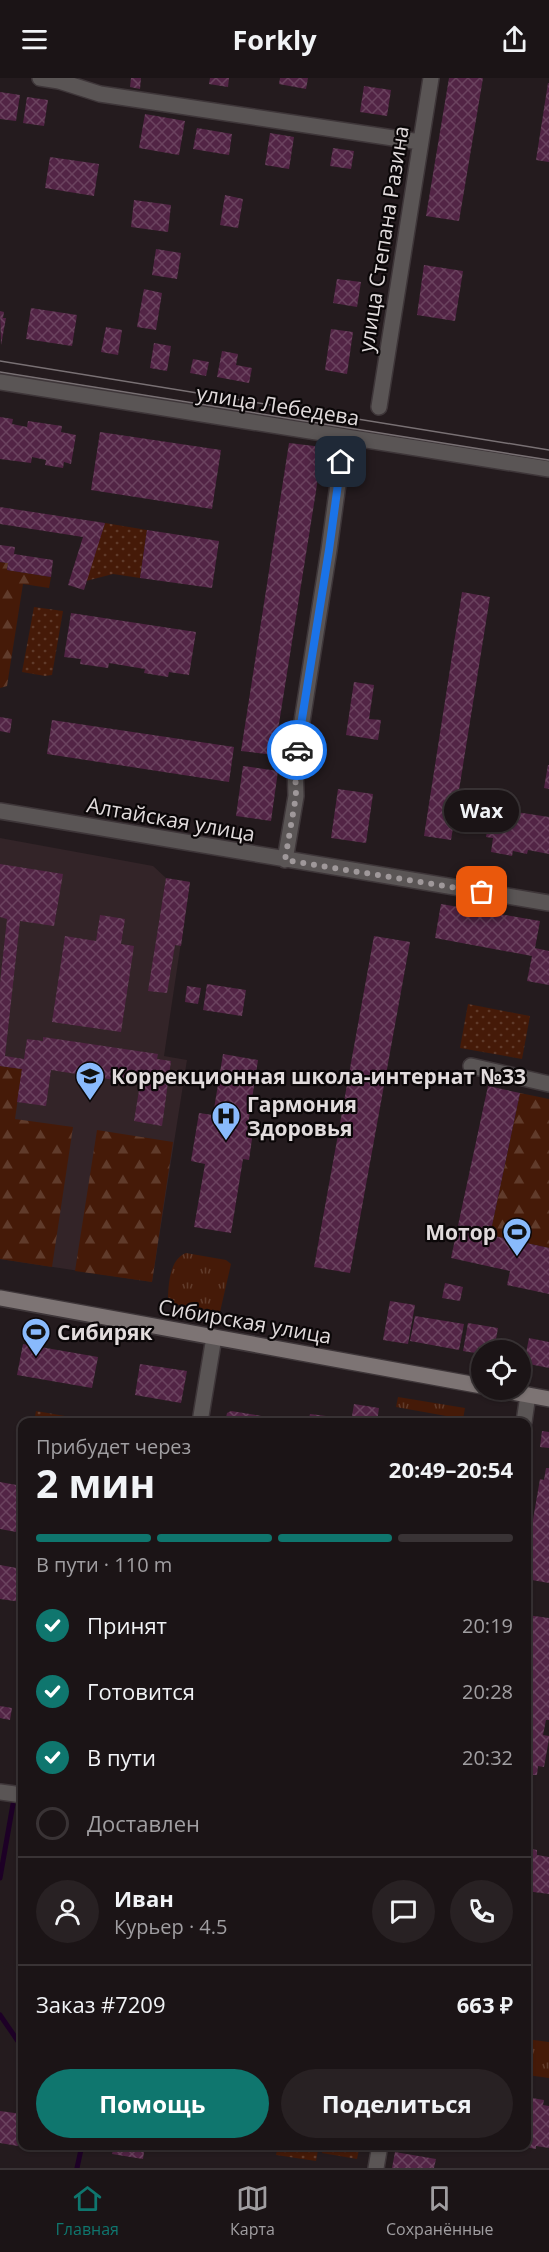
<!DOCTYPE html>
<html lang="ru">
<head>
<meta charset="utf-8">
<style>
	:root { --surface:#1b1416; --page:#282123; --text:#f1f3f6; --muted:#a09ea1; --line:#393335; --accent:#0f766e }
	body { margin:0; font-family:"Open Sans",sans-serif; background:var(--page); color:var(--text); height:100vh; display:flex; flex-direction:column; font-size:22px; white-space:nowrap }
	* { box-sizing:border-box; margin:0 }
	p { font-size:20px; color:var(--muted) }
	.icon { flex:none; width:33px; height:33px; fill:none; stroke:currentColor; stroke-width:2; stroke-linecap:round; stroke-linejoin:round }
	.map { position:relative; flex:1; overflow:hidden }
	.panel { position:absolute; left:18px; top:1340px; width:513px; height:732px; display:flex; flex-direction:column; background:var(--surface); border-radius:12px; box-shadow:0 2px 4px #0004,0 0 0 2px var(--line) }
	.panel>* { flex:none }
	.controls { position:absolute; left:471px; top:1262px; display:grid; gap:12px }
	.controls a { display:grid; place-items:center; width:60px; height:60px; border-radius:50%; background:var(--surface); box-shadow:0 2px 4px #0004,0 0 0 2px var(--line); font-size:30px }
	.pin { position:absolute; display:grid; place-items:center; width:51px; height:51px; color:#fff; margin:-26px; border-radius:12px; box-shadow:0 3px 9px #0006 }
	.courier { position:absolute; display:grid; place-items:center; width:60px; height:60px; margin:-30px; border:4px solid #1a73e8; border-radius:50%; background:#fff; color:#222; box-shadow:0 2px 8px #0007 }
	.bubble { position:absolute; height:42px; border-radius:21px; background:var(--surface); box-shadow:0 2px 4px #0004,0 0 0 2px var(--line); font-size:20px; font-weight:700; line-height:42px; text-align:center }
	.head em { font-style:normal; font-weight:700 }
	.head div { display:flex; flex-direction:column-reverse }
	.head { display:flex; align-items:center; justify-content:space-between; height:102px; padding:0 18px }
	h1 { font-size:39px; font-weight:700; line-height:45px }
	.bar { display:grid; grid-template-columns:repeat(4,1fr); gap:9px 6px; align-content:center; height:72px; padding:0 18px }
	.bar i { height:8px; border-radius:4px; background:var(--line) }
	.bar .current { background:var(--accent) }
	.bar p { grid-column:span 4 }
	.line { display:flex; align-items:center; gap:15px; padding:0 18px; border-top:2px solid var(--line) }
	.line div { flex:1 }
	.round { display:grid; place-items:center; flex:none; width:63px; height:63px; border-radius:32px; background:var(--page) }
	ol { padding:0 18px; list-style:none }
	li { display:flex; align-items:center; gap:18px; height:66px }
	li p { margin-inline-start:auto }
	li .icon { padding:6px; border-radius:50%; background:var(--accent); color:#fff; stroke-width:4 }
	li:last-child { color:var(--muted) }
	li i { width:33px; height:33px; border:3px solid var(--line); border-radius:50% }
	.button { display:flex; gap:12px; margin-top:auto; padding:12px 18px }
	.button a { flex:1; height:69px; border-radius:36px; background:var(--accent); color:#fff; font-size:24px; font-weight:700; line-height:69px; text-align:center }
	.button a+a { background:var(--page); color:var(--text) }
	header { display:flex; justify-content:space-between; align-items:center; height:78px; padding:0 18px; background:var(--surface); font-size:27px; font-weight:700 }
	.tab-bar { display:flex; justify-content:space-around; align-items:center; height:84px; border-top:2px solid var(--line); background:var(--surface); font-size:16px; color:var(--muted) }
	.tab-bar a { display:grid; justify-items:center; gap:3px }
	.tab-bar .current { color:var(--accent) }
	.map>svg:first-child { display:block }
	.built { fill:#332428 }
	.grass { fill:url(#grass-tufts) }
	.forest { fill:url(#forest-firs) }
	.park { fill:url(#park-dots) }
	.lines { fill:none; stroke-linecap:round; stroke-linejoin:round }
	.stream { stroke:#1d0026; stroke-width:5 }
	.building { fill:url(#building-cross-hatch) }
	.minor-casing { stroke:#3e3639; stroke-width:18 }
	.secondary-casing { stroke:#3e3639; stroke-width:18 }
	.minor { stroke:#5a5555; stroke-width:15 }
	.secondary { stroke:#7d7474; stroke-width:15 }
	.tram { stroke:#797174; stroke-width:1.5 }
	.done { stroke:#9f989a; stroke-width:6; stroke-dasharray:0 10.8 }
	.route { stroke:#1a73e8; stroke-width:8 }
	.labels { text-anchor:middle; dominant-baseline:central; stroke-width:4.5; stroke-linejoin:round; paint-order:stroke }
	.street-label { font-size:21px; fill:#e1dbdc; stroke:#0b0708 }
	.poi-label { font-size:21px; font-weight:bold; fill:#e1dbdc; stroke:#0b0708; text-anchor:start }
</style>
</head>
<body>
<header><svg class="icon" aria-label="menu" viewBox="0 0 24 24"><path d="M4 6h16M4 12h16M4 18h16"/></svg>Forkly<svg class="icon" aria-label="share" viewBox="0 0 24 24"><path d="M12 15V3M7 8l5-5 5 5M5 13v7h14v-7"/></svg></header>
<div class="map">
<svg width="549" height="2090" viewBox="0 0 549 2090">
	<defs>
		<pattern id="grass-tufts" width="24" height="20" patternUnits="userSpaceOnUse" patternTransform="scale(1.5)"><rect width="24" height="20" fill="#451a08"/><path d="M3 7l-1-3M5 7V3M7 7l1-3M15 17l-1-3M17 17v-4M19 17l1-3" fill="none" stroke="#603b2b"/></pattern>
		<pattern id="forest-firs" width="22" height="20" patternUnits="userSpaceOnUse" patternTransform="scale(1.5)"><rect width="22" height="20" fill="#451a08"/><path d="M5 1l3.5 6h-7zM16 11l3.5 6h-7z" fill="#603b2b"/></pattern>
		<pattern id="park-dots" width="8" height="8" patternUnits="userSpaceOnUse" patternTransform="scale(1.5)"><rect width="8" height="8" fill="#451a08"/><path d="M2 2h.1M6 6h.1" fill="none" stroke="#603b2b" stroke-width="1.8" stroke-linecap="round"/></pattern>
		<pattern id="building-cross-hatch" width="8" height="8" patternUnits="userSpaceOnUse" patternTransform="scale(1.5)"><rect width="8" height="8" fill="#522445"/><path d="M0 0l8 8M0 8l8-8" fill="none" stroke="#6b435f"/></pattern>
	</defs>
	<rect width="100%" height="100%" fill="#241b1e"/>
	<!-- built -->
	<path class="built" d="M0,760L153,788L166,800L190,804L164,978L187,982L152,1204L0,1181Z"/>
	<!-- grass -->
	<path class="grass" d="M186,1175L226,1182L231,1186L220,1234L168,1225C168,1209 169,1181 186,1175Z
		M398,1319L465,1330L463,1341L396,1329Z
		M526,1961L549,1964V2000L527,1997Z"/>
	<!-- forest -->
	<path class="forest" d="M0,484L8,485L7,492L51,499L49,510L23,506L7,608L0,610Z
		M0,988L22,991L15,1041L73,1049L52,1189L0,1181Z
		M520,1015L549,1021V1170L490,1157Z
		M97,1052L173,1064L152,1204L75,1193Z"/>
	<!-- park -->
	<path class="park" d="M105,445L147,452L140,500L113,496L86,503Z
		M34,529L63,533L52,597L45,598L22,594Z
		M468,926L530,938L522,981L460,970Z
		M36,1333L94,1343V1344H34Z
		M278,2067H319L316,2083L276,2077Z
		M324,2067H360L357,2081L322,2075Z"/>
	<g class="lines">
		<!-- stream -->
		<path class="stream" d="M0,1800L13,1726
			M0,1937L22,1969
			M77,2090L82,2067"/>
	</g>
	<!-- building -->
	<path class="building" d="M131,0H141L140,11L130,9Z
		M210,0H229L228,9L209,6Z
		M280,0H308L306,11L279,6Z
		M449,0H483L459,143L426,138Z
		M548,5H549V84L536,82Z
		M364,8L391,12L387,38L360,34Z
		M0,14L20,17L16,43L0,41Z
		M27,19L48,22L44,48L23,45Z
		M145,36L185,43L179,77L139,70Z
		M197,50L232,56L229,77L193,71Z
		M270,55L294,59L289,91L265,87Z
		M333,70L354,73L351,91L330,88Z
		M50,79L99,86L94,118L45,110Z
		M225,117L243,121L238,150L220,147Z
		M134,122L171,127L168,154L131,149Z
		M156,171L181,175L177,201L152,197Z
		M424,187L463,193L455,243L417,237Z
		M337,201L361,204L357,229L333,225Z
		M144,211L162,215L156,252L137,249Z
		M31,230L77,237L72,268L26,261Z
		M0,233L4,234L3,240H6L1,267Z
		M106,249L122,252L118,277L101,274Z
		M331,251L353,254L347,296L325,292Z
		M154,265L171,268L167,293L150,290Z
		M222,273L238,276L236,287L252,290L249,305L217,299Z
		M193,281L209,284L206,298L190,295Z
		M0,339L13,341L12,346L27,349L28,343L62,348L61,354L76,357L71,386L64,384L63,390L45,387L46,382L32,379L31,385L0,381Z
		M100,354L221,372L212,431L91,412Z
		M289,365L323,369L274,677L241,673Z
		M0,429L105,445L84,512L68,507L83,459L0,446Z
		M147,452L219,463L212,510L140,500Z
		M0,467L15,469L14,476L53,482L51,499L7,492L8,485L0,484Z
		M462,514L490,519L451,762L424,758Z
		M71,535L196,554L189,597L169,594L168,599L144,595L145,591L109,585L108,590L80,586L81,581L64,579Z
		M354,604L374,607L369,641L381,642L378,662L346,657Z
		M0,639L12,641L10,655L0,653Z
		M52,642L234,669L229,704L47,676Z
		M548,687H549V711L544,710Z
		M243,688L278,693L271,743L236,738Z
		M338,711L373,716L366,765L331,760Z
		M491,730L549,739V776L528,772L527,776L513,773L512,778L491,774L493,760L486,759Z
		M0,786L63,796L54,848L20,843L5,978L24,981L27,961L43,963V959L158,976L157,981L171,983L162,1048L134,1043L140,1006L51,992L46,1028L17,1024L22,991L0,988V905L7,841L0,839Z
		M166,800L190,804L181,868L175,867L167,915L148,913Z
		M441,826L540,843L535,870L549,873V907L527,903L532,878L435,860Z
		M100,837L125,841L121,866L134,868L121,954L52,944L65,858L96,863Z
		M374,858L410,864L350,1195L314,1189Z
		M207,906L246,912L242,938L203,932Z
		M187,908L201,910L198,926L185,924Z
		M223,976L258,982L247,1053L253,1054L249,1082L243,1081L231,1155L194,1149L205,1086L191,1083L199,1035L213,1037Z
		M488,1008L520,1015L490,1157L549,1170V1216L507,1207L510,1193L451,1180Z
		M445,1205L463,1209L460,1223L442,1220Z
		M390,1223L415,1227L408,1266L383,1262Z
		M415,1238L464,1246L459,1272L410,1263Z
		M468,1245L498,1250L494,1272H482V1276L463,1273Z
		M529,1260L549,1264V1290L524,1285Z
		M23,1266L98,1279L92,1310L17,1297Z
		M140,1286L187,1293L181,1325L135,1317Z
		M354,1326L379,1330L377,1344H351Z
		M231,1333L286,1342L285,1344H225L227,1335Z
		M310,1336L326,1338L325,1344H308Z
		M542,1353L549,1354V1370L540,1369Z
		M546,1390H549V1505L526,1501V1482L540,1401L544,1402Z
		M0,1404L22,1408V1455L0,1451Z
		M0,1487L22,1491V1524L0,1521Z
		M527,1537L549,1540V1642H546L543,1657L549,1658V1661L544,1689L538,1688L537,1697H533L532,1705H526Z
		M0,1628L12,1630L10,1642L0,1640Z
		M526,1770L537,1772V1777L549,1779V1816L526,1813Z
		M526,2019L544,2022L543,2027L549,2028V2070L536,2068V2071L521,2068L526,2067Z
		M0,2033L22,2036L18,2068L0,2065Z
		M114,2067H145L143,2081L112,2076Z
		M395,2074L436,2081L434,2090H392Z"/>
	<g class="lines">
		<!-- minor casing -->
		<g class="minor-casing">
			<path id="minor" d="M40,0L59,3L100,16L420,64
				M0,304L549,391
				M379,329L431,0
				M0,733L549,825
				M285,782L296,718L295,688L329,472L341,384
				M471,988L549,1006
				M200,1344L214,1259
				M524,1344L528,1317
				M0,1714L22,1717
				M376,2090L380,2067"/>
		</g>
		<!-- secondary casing -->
		<g class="secondary-casing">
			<path id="secondary" d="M0,1220L482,1308
				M496,1311L549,1321"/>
		</g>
		<!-- minor -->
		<use href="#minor" class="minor"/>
		<!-- secondary -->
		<use href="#secondary" class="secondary"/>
		<!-- tram -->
		<path class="tram" d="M0,283L549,372
			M0,294L549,382"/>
	</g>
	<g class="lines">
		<!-- done -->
		<path class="done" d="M297,672L295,688L296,718L285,782L482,814"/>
		<!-- route -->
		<path class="route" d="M297,672L329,472L341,384"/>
	</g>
	<!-- icons -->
	<defs>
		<g id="school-pin" transform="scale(1.5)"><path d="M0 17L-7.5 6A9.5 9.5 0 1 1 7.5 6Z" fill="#89bafc" stroke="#0b0708"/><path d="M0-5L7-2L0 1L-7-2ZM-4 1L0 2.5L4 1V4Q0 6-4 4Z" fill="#111"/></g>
		<g id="hospital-pin" transform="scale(1.5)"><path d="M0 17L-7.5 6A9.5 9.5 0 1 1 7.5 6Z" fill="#89bafc" stroke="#0b0708"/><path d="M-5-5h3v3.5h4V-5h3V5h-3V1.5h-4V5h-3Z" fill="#111"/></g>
		<g id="stadium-pin" transform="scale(1.5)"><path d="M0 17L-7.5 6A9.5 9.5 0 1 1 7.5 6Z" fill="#89bafc" stroke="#0b0708"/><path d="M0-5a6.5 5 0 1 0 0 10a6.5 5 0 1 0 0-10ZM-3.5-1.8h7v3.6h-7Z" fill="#111"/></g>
	</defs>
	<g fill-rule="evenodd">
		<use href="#school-pin" x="90" y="998"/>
		<use href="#hospital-pin" x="226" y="1038"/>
		<use href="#stadium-pin" x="517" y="1154"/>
		<use href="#stadium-pin" x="36" y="1254"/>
	</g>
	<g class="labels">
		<!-- street labels -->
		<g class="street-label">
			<text transform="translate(383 161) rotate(-81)">улица Степана Разина</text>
			<text transform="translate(278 327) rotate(9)">улица Лебедева</text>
			<text transform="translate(171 741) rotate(10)">Алтайская улица</text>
			<text transform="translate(245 1243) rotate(10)">Сибирская улица</text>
		</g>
		<!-- poi labels -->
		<g class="poi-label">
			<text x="111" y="998">Коррекционная школа-интернат №33</text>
			<text x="247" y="1026">Гармония<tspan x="247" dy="24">Здоровья</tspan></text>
			<text x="496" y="1154" text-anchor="end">Мотор</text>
			<text x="57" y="1254">Сибиряк</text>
		</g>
	</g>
</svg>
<div class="controls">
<a><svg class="icon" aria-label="locate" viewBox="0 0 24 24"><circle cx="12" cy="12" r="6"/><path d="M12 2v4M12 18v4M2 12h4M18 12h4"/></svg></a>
</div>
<div class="pin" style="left:482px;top:814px;background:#ea580c"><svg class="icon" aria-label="bag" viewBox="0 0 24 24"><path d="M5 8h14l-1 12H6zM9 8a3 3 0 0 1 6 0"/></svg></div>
<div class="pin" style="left:341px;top:384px;background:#1f2937"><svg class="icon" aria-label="home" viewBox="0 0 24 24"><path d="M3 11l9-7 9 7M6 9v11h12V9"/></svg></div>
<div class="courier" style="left:297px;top:672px"><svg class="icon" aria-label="car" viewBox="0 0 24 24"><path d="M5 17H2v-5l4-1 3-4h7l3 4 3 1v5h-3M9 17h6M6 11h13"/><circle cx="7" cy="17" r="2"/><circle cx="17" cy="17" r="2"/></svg></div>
<div class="bubble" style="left:444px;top:712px;width:75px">Wax</div>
<section class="panel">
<div class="head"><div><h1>2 мин</h1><p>Прибудет через</p></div><em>20:49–20:54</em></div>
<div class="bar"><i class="current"></i><i class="current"></i><i class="current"></i><i></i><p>В пути · 110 m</p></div>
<ol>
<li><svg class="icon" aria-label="check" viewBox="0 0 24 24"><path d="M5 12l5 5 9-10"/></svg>Принят<p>20:19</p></li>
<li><svg class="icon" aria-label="check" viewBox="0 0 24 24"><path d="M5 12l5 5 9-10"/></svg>Готовится<p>20:28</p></li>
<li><svg class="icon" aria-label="check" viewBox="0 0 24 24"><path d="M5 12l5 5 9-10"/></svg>В пути<p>20:32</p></li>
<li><i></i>Доставлен</li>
</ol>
<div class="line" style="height:108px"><a class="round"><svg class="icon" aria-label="person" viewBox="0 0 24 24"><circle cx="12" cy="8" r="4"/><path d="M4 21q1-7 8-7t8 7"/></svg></a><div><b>Иван</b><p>Курьер · 4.5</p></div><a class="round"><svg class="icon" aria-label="chat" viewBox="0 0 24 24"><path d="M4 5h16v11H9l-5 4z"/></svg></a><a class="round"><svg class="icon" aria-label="phone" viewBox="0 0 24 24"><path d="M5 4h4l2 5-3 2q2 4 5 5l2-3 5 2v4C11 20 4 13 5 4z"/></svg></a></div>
<div class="line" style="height:78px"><div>Заказ #7209</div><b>663 ₽</b></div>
<div class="button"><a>Помощь</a><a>Поделиться</a></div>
</section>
</div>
<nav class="tab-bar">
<a class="current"><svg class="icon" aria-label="home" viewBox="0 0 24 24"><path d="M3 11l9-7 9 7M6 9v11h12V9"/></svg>Главная</a>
<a><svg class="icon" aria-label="map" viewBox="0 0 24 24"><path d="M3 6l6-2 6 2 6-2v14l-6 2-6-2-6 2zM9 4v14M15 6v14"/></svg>Карта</a>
<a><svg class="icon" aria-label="saved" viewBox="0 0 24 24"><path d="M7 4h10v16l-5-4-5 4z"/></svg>Сохранённые</a>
</nav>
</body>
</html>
